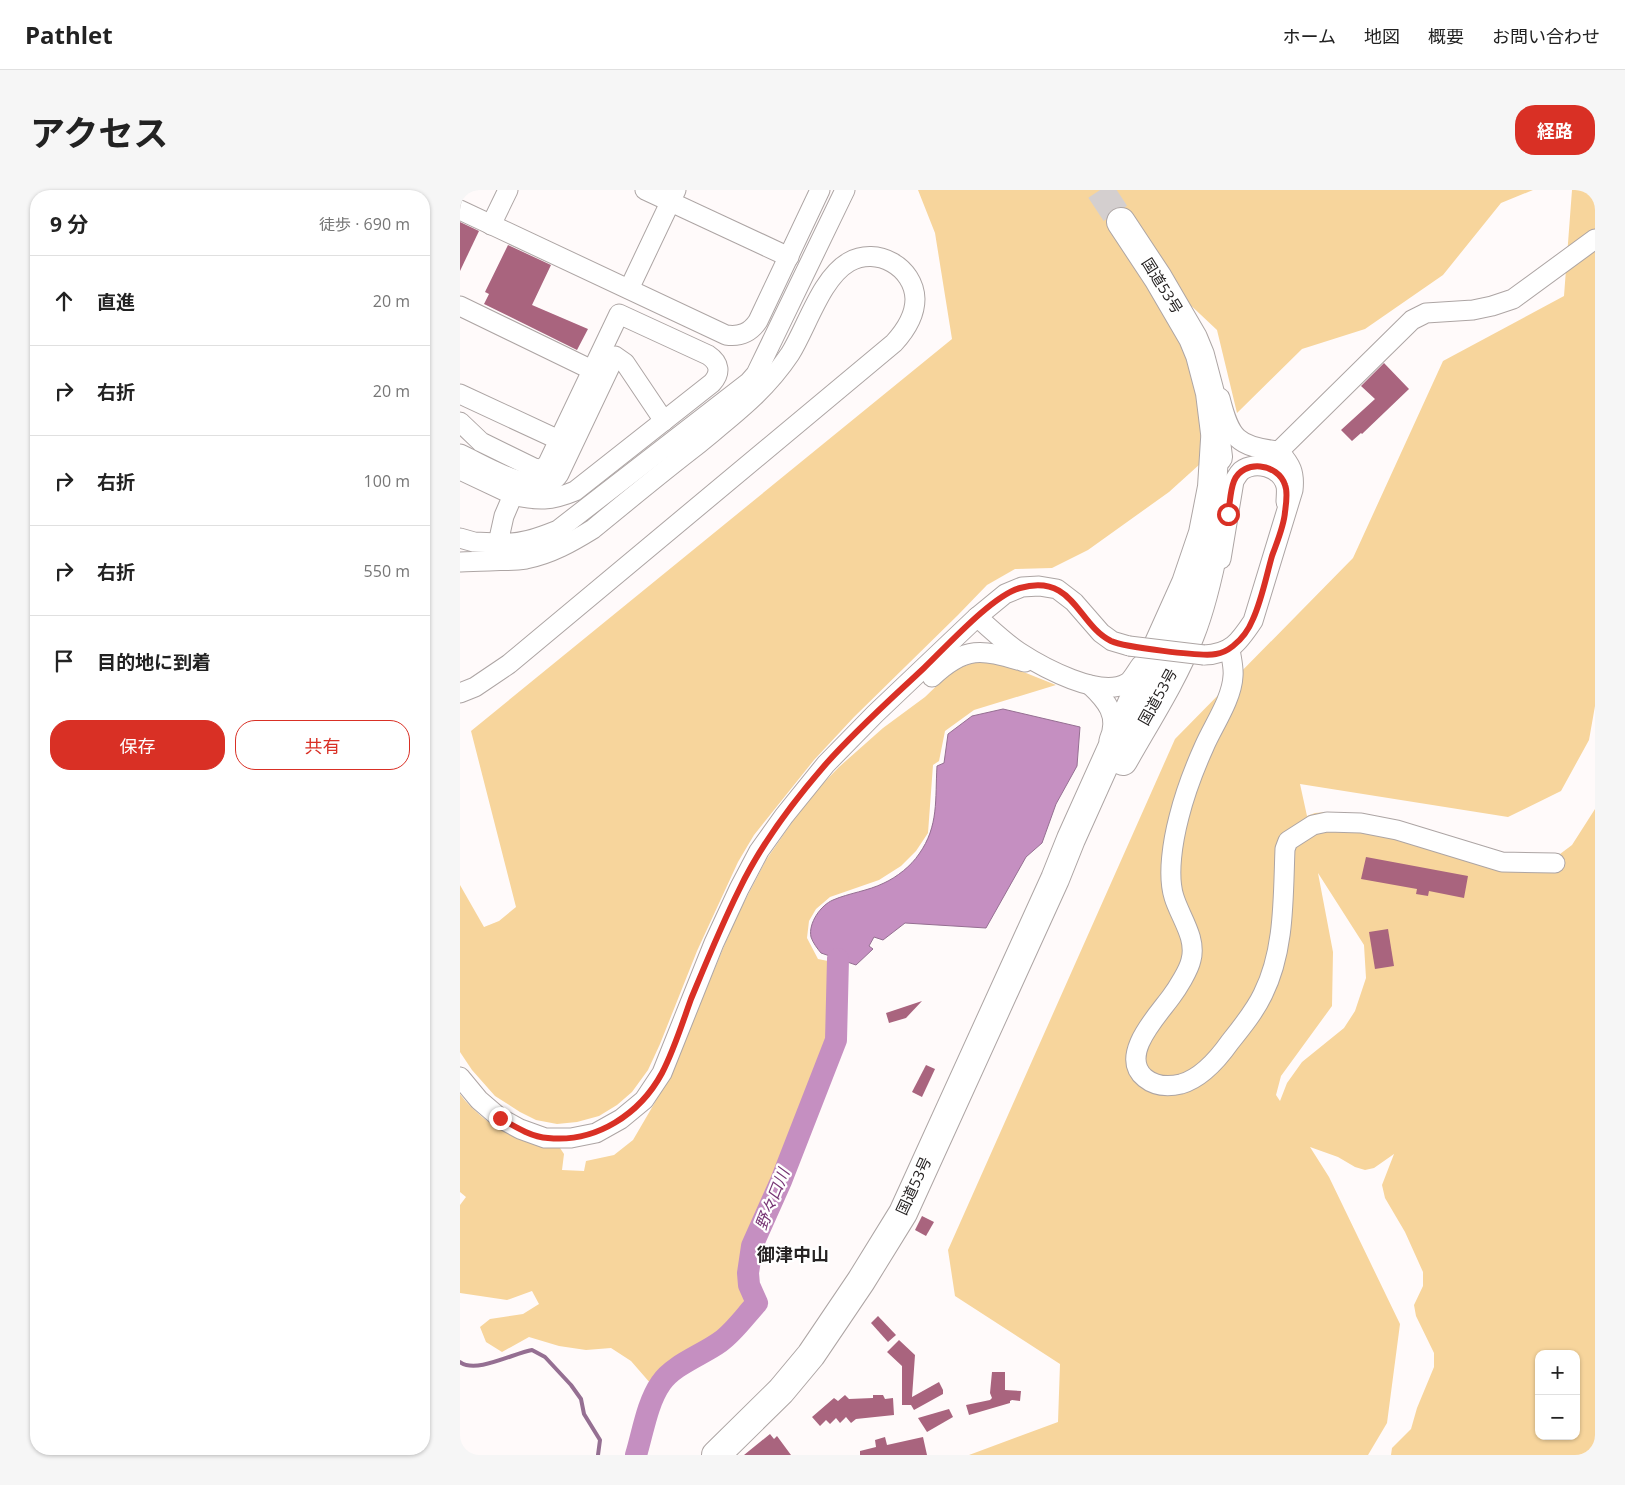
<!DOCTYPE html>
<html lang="ja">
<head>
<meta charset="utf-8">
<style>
	body { margin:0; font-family:"Open Sans","Noto Sans JP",sans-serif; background:#f6f6f6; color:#222 }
	.controls { position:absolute; right:15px; bottom:15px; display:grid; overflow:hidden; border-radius:10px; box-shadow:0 1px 4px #0004 }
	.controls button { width:45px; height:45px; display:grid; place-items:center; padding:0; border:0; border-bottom:1px solid #e0e0e0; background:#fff; color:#222; font:25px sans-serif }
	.stop { position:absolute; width:15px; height:15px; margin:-11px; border:4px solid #d93025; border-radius:50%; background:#fff }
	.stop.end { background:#d93025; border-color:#fff; box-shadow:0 1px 5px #0008 }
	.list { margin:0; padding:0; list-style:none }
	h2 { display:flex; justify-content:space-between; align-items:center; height:65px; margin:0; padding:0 20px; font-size:21px }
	h2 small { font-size:16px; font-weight:400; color:#767676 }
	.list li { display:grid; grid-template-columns:32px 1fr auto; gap:15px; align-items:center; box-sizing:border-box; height:90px; padding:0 20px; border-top:1px solid #e0e0e0 }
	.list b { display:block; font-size:19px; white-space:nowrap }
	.list em { font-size:16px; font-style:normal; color:#767676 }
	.actions { display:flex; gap:10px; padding:15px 20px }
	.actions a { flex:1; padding:11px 0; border:1px solid #d93025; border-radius:20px; text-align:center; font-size:18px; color:#d93025 }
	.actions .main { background:#d93025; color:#fff }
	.icon { flex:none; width:28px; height:28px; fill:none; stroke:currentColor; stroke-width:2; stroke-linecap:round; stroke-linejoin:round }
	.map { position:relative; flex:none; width:1135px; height:1265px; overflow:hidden; border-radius:20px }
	header { display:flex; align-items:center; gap:30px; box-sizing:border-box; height:70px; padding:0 25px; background:#fff; border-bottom:1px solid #e0e0e0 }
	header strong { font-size:24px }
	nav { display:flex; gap:28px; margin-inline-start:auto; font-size:18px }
	.intro { display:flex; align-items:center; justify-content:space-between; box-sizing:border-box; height:120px; padding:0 30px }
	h1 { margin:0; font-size:35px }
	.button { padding:12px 22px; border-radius:20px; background:#d93025; color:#fff; font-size:18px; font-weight:700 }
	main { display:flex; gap:30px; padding:0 30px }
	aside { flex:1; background:#fff; border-radius:20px; box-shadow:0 1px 4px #0004 }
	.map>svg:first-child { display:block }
</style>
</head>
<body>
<header>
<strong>Pathlet</strong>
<nav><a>ホーム</a><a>地図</a><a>概要</a><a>お問い合わせ</a></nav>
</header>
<div class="intro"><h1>アクセス</h1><a class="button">経路</a></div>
<main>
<aside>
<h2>9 分<small>徒歩 · 690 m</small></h2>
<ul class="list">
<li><svg class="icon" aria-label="ahead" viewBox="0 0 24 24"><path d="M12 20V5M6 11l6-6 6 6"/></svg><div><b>直進</b></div><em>20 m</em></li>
<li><svg class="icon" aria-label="right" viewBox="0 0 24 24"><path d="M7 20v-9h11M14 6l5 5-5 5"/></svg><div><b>右折</b></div><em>20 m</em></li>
<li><svg class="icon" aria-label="right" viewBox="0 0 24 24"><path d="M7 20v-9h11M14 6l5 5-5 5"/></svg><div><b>右折</b></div><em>100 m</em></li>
<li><svg class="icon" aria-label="right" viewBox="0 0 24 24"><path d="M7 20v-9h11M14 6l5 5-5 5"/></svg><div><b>右折</b></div><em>550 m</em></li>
<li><svg class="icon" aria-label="arrive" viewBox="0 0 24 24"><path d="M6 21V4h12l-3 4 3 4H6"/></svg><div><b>目的地に到着</b></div></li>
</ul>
<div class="actions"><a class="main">保存</a><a>共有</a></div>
</aside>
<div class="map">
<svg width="1135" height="1265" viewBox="0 0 1135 1265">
	<rect width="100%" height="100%" fill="#fffafa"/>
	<!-- green -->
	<g fill="#f7d59c" fill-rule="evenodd">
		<path d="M458,0H1073L1041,13L983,85L905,139L842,159L777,223L757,140L724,109L740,205L743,240L740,274L709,302L628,360L592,378L555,379L527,395L498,425L394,527L354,570L294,645L278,672L237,761L200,854L188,880L172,902L157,915L139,926L117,932L97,934L76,930L60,922L35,906L12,880L0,862V695L24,737L39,731L56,717L11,541L492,149L475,43Z"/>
		<path d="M1112,0H1135V516L1129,550L1101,601L1048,627L840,594L847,626L855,623L867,622L1072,669L1100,664L1112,655L1135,619V1265H931L932,1258L951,1239L957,1218L974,1177V1163L956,1126L954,1115L963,1096V1082L945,1042L925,1008L922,995L934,964L914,978L905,980L895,977L878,967L850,957L869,987L940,1134L927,1233L908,1265H509L598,1232L600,1174L495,1106L488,1060L715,549L893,368L983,171L1104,106ZM858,683L904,755L906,788L895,821L884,838L842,872L827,893L820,911L816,905L821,886L872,816L873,762ZM1079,1164H1116V1246H1079Z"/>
		<path d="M519,471L551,477L596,495L514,520L485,541L479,571L473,575L468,643L456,661L441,676L419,690L370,707L356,719L349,731L347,748L358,769L373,772L370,851L284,1063L282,1092L290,1114L258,1146L239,1159L208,1175L191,1194L171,1171L151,1158L126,1160L99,1156L69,1147L42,1162L26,1152L20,1137L30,1129L63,1124L79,1114L72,1101L47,1110L0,1103V1015L6,1007L0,1002V904C16,926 43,944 69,952C79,956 90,957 100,958L104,964L102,980L124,981L126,971L154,965L173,950L194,914L225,850L275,730L306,670L348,609L379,577L423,538L465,507L493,480Z"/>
	</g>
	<!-- water -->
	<path fill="#c58fc1" stroke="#956f92" d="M543,519L620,537L617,576L596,614L582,653L566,667L526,738L445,733L423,750L414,747L409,756L413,759L396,775L361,763C357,758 353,753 351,747C348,733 361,715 373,710C389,703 408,701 424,693C437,687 451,676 459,664C479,636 475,609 477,576L484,573L488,544L512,526Z"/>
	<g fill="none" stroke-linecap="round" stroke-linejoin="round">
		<!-- stream -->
		<path stroke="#956f92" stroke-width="4" d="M0,1172C16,1184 54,1163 72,1160L85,1167L111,1195L121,1209L124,1224L140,1250L138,1265"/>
		<!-- river -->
		<path stroke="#c58fc1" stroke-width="22" d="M176,1265C183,1242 187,1213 201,1193C213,1175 242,1165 260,1152C274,1142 285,1126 297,1113L289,1095L288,1083L292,1056L321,991L376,850L378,769"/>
	</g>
	<!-- building -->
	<g fill="#a9647e">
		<path d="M0,32L19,41L0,81Z"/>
		<path d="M48,55L91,75L72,115L128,139L117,160L24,114L29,104L25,102Z"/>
		<path d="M924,173L949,199L902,244L901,243L892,251L881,240L915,209L901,196Z"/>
		<path d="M906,667L1008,686L1004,708L969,701L968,706L956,704L957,699L901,689Z"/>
		<path d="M928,739L934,776L915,779L909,742Z"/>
		<path d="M462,811L446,828L429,833L426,823Z"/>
		<path d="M466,875L475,879L462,907L452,902Z"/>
		<path d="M462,1026L474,1032L466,1046L455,1040Z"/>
		<path d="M418,1126L436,1145L428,1152L411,1133Z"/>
		<path d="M439,1150L455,1165L452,1207L479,1192L483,1200V1204L454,1220L451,1215H442V1176L427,1162Z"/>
		<path d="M532,1182H545V1200L561,1201L560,1211L552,1210L550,1211V1213L509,1225L506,1215L530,1210L532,1208L530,1203Z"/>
		<path d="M385,1205L389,1209L413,1208V1205H423L425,1209L433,1208L434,1225L396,1229L391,1233L386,1227L380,1233L376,1228L370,1234L366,1230L360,1236L352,1227L374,1208L378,1211Z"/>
		<path d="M489,1219L493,1227L467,1242L458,1228Z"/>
		<path d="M310,1244L314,1249L317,1246L331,1265H284Z"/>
		<path d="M425,1247L427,1255L463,1247L467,1265H400V1261L416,1257L415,1250Z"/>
	</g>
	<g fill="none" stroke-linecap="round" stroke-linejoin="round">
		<!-- highway-tunnel -->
		<path stroke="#d4cfcf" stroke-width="28" stroke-dasharray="28 14" stroke-linecap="butt" d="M640,0L661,32"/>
		<defs>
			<g id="minor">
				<path d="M185,0L329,67"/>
				<path d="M0,20L266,145C280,147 290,143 298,131L360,0"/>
				<path d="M31,35L48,0"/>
				<path d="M169,99L216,0"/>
				<path d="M0,116L132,180"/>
				<path d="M0,204L99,250"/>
				<path d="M0,232L21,252L74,278C81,280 84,278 88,273L159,124L248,165C260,173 261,183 252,193L115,301C91,311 78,311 53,305"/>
				<path d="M0,264C23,274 81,312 99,284L155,166L165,173L204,231"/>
				<path d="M808,277L819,261L952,130L966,123L1013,120L1032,116L1053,109L1135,49"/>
				<path d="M0,280L53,305L44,326L38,353C59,355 78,348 98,340L289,192L296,184L385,0"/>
				<path d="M0,348L14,352L38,353"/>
				<path d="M761,369L774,291C776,288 778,284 781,281C796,270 821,277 826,296C827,301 826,307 826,312"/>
				<path d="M0,372C22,370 44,372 66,369C91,364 112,352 133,339C167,311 201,283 236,256C272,226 304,203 330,164C347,137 361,88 389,72C417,56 454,77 455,109C455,126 445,141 434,153L49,474L15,497L0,503"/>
				<path d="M517,427C531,439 544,452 559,462C582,477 640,509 667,493C672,490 677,480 681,475"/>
				<path d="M770,459C771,467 774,478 773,486C772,509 753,536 744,557C735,577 724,607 719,627C713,650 707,685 714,707C720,727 737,748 731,770C729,780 717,799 711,807C698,825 658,866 685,888C696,897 708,897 721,894C742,888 758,869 770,852C782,837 795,821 803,804C825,760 823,707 825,659L828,651L853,635L867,632L901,633L937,640L1042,672L1095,673"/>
				<path d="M744,465C771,464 779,452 793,431L833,300C835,282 831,275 819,261C777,257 770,248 760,208"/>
				<path d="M472,487C507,454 523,460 565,472"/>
				<path d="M630,495C646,510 660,526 649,550"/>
				<path d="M0,887L19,910L40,928L60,939L85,948H111L136,943L161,929L184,910L202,883L254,753L279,699L299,661L324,626L366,574L415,524L517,427L545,404L562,397L579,396L597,399L614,412L641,443L652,451L669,456"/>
			</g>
			<g id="highway">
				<path d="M661,32L698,88L733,148L740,165L750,203L758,267"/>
				<path d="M663,571C686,530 713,489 730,445C742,415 749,383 755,352"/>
				<path d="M256,1265L321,1201L351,1165L401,1091L443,1023L595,689L611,649L726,393L743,343L752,297L755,250"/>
			</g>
		</defs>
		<!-- minor casing -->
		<use href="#minor" stroke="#ada5a4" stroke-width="21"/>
		<!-- highway casing -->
		<use href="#highway" stroke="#ada5a4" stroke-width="30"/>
		<!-- minor -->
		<use href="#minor" stroke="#fff" stroke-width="19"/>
		<!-- highway -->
		<use href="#highway" stroke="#fff" stroke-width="28"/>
		<defs>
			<path id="minor-bridge" d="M669,456L744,465"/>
		</defs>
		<!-- minor-bridge casing -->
		<use href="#minor-bridge" stroke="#ada5a4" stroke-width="21" stroke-linecap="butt"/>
		<!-- minor-bridge -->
		<use href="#minor-bridge" stroke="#fff" stroke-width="19"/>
	</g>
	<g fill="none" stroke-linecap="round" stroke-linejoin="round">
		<!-- route -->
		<path stroke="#d93025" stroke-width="6" d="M40,928C54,936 71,947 88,948C136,953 180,924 202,883C214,860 222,834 231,809C246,773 261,736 279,700C301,654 332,613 365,575C396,540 431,509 464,478C487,456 533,405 560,398C614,383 617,434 651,451C664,457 742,467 756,464C763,463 768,460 773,456C782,449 789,439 793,429C802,409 806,387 812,366C817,352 824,336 825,322C826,315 828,302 825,295C818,273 783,269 774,291C770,301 770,314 768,324"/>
	</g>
	<g text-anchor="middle" stroke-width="4.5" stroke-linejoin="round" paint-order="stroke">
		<!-- street labels -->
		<g font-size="15" fill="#262323" stroke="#fff">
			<text transform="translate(702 96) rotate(58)" y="5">国道53号</text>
			<text transform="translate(698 507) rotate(-61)" y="5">国道53号</text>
			<text transform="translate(454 996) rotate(-65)" y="5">国道53号</text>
		</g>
		<!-- water labels -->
		<g font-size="16" font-style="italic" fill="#773574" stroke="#fff">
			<text transform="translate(312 1009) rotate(-68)" y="6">野々口川</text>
		</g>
		<!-- quarter labels -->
		<g font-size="18" font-weight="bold" fill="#262323" stroke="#fff">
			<text x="333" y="1071">御津中山</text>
		</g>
	</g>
</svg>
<div class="controls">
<button>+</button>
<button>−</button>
</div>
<div class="stop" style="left:768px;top:324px"></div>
<div class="stop end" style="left:40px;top:928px"></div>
</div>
</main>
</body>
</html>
